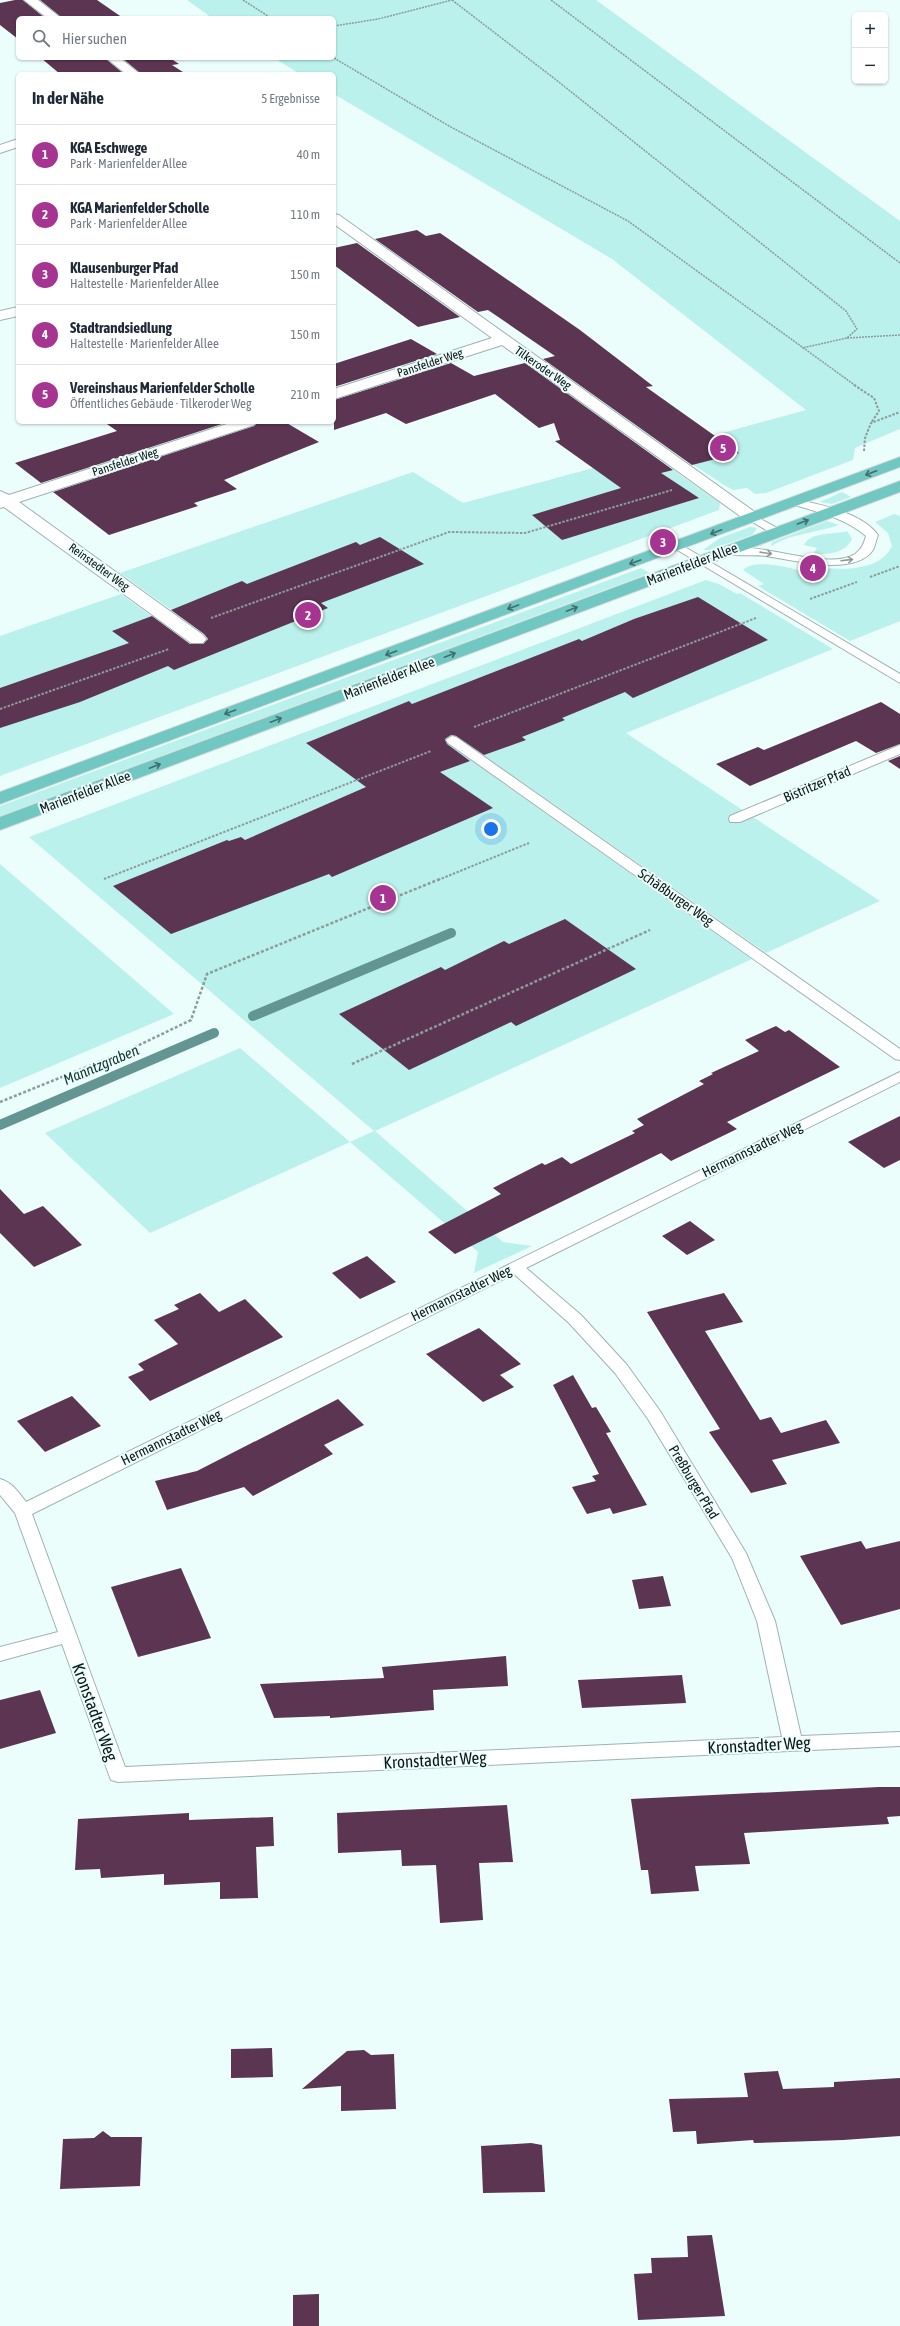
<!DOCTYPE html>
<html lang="de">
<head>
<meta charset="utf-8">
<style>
	body { margin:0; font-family:"Asap Condensed",sans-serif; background:#f2f2f3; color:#1f2937 }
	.controls { position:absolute; right:12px; top:12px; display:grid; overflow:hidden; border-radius:6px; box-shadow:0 1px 3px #0004 }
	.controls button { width:36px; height:36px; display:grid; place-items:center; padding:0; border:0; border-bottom:1px solid #e0e1e3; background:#fff; color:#1f2937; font:20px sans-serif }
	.you { position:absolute; left:491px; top:829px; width:14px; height:14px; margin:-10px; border:3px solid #fff; border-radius:50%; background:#1a73e8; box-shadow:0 0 0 6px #1a73e833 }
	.badge { display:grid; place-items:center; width:26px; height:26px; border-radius:50%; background:#a63591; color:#fff; font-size:13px; font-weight:700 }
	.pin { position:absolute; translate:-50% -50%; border:2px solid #fff; box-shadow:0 1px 4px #0006 }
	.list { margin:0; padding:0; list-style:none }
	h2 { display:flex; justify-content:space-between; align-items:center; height:52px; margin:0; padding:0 16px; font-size:17px }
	h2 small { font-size:13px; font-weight:400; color:#747a83 }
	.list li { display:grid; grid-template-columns:26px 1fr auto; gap:12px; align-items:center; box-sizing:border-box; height:60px; padding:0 16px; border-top:1px solid #e0e1e3 }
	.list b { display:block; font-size:15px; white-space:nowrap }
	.list p { margin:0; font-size:13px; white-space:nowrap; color:#747a83 }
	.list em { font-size:13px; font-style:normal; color:#747a83 }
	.icon { flex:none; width:22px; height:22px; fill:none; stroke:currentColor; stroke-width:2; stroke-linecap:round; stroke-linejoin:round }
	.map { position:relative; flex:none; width:900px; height:2326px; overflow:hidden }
	.search { position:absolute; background:#fff; box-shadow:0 1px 3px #0004; left:16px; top:16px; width:320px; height:44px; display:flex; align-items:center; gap:10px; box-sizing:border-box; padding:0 14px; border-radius:6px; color:#747a83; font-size:15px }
	.panel { position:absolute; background:#fff; box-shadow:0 1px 3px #0004; left:16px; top:72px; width:320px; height:352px; border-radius:6px }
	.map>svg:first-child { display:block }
</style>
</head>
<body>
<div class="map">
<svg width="900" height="2326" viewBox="0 0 900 2326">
	<rect width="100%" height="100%" fill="#ecfefc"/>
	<!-- green -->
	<g fill="#baf1ec">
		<path d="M187,0H596L900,221V429L855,448L853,460L766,493L755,494L747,488L733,490L724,485L668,448L806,410L612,259L334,94V74H300L274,58H334V18H212Z"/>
		<path d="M649,453L720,503L719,510L0,776V636L121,594L192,646L212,639L120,573L413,472L463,503Z"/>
		<path d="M842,492L851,497L832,504L820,502Z"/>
		<path d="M894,514L900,516V621L850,641L758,586L764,584L743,570C756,557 797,570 813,574L817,567C841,570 880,572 892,546L888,533L875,522Z"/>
		<path d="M827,521L839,525C816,533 793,533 771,546L772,542Z"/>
		<path d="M750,527L757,528L752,535L709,550H703L720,538Z"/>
		<path d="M847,531L852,539C846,553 827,555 813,554L817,548L804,545C811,531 834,535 847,531Z"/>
		<path d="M641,568L650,573L0,816V806Z"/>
		<path d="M706,580L719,584L737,594L740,593L833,649L626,733L880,901L766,953L515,777L501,782L752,959L375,1131L503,1242L532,1246L474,1273L478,1252L350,1142L150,1233L45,1133L240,1048L350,1142L374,1131L29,837Z"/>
		<path d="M0,864L174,1014L0,1088Z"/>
	</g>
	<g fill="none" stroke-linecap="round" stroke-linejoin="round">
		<!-- stream -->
		<g stroke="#639692" stroke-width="10">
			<path d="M253,1016L451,933"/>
			<path d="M0,1125L214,1033"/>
		</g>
	</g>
	<!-- building -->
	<g fill="#5b3552">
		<path d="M15,0H23L45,18H18V39L0,25V3Z"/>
		<path d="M40,0H97L123,18H62Z"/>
		<path d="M41,58H105L124,74H60Z"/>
		<path d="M122,58H170L179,64L172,65L186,74H141Z"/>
		<path d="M417,230L426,236L440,233L580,330L653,386L646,387L739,453L692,465L543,359L555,356L488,310L478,312L375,239Z"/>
		<path d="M357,243L460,317L418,327L334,265V248Z"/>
		<path d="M411,339L437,354L334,387V364Z"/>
		<path d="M451,363L474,376L525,363L673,470L661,473L699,498L562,540L532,515L621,488L555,441L560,440L554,423L539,428L495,394L406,424L386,413L334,430V400Z"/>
		<path d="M104,422H228L41,483L15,463L117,431Z"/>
		<path d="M258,422H285L319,442L224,480L237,489L194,503L198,506L109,535L53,492L254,426Z"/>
		<path d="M380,537L424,564L321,603L328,608L174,670L168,666L80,702L0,728V688L129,643L112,631L152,616L190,644H203L208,639L204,634L171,610L242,581L247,584L356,542L360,545Z"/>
		<path d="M698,597L768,640L633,698L625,692L562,718L565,720L522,737L526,740L484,755L456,736L451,735L445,739L447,744L470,761L440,772L493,808L332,877L329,874L171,934L113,886L227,840L229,841L241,837L245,840L366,787L306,743L409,701L412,704L579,639L582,641L634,619Z"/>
		<path d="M881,702L900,714V744L876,753L856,741L750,786L716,764L758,747L764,750Z"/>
		<path d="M900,756V769L888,761Z"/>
		<path d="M565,919L636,969L516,1026L511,1022L409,1070L339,1014L441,967L445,970L504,941L509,944Z"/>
		<path d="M776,1026L785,1032L789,1030L840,1067L727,1122L737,1129L671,1161L661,1153L455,1254L428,1232L501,1194L493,1188L542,1163L545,1165L562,1157L571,1164L635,1133L632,1131L644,1125L637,1119L704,1084L699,1081L713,1074L711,1073L759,1051L745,1040Z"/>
		<path d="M900,1116V1160L884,1168L848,1142Z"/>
		<path d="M0,1189L24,1214L43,1206L82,1245L34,1267L0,1233Z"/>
		<path d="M690,1221L715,1240L687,1255L662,1236Z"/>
		<path d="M367,1256L396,1282L360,1299L332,1273Z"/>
		<path d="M200,1293L219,1312L245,1299L283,1337L150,1401L128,1377L144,1370L138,1364L178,1344L154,1320L179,1309L174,1305Z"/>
		<path d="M724,1293L743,1322L705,1331L760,1420L771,1417L781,1433L826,1420L840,1443L772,1460L787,1484L751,1493L709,1432L720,1429L647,1312Z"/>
		<path d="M479,1328L521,1364L500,1375L514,1387L483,1402L426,1354Z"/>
		<path d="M573,1375L592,1408L596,1407L611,1432L606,1433L647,1505L613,1514L610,1508L587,1514L572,1487L596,1481L592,1476L599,1474L553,1385Z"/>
		<path d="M72,1396L101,1426L45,1452L17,1421Z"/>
		<path d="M338,1399L364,1425L324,1445L333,1454L253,1496L244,1487L167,1510L155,1481L197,1471Z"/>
		<path d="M861,1541L866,1549L900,1541V1609L841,1625L800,1556Z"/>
		<path d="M181,1568L211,1638L138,1657L111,1587Z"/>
		<path d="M663,1576L671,1606L639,1609L632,1580Z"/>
		<path d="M506,1656L508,1686L433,1690L434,1710L330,1718V1716L274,1718L260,1684L384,1678L382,1667Z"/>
		<path d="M682,1675L686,1703L582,1708L578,1680Z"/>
		<path d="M40,1690L56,1733L0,1749V1700Z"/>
		<path d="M879,1787H900V1816L887,1817L889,1824L744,1833L750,1864L695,1866L699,1891L651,1894L648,1870H641L631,1799Z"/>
		<path d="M507,1805L513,1862L479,1863L483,1920L440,1923L436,1865L402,1866L401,1850L338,1853L337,1813Z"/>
		<path d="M189,1813V1820L273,1817L274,1846L256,1847L258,1898L220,1899V1882L164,1885V1874L101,1878L100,1869L75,1870L78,1819Z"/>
		<path d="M272,2048L273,2077L231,2078V2049Z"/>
		<path d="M364,2050L371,2055L394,2054L396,2109L341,2111V2086L302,2089L347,2051Z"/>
		<path d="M778,2071L783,2089L834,2087V2082L900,2078V2136L843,2140L754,2143L753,2140L697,2144L696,2131L673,2132L669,2099L748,2097L744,2073Z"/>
		<path d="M103,2131L111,2137H142L140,2186L60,2189L63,2139L94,2138Z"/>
		<path d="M531,2143L542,2145L545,2192L483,2193L481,2146Z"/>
		<path d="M712,2235L725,2316L638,2320L634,2274L652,2273L651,2258L688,2257L687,2236Z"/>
		<path d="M319,2294V2326H293V2295Z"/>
	</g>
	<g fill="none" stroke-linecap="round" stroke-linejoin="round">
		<defs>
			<g id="service">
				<path d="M795,499C821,505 861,512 878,535C876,540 875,546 873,550C854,577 793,560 766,556C752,554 737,557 723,553L721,551L723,549C759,540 826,572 855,554C862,549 864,543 866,536C845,518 818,512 791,504L789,502Z"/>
				<path d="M753,515L781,530L783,532L781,534H773L749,520L747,518L749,516Z"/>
				<path d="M678,543L900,674V683L674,548L672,546L674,544Z"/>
				<path d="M452,736L456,737L900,1049V1060L895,1059L448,743L446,740Z"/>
				<path d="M900,745V754L740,822H730L729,819L730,816Z"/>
				<path d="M900,1072V1082L526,1268L581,1315L627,1365L660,1411L746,1553L775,1621L801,1736L900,1732V1746L118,1782L111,1780L109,1775L62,1644L0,1661V1647L58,1632L15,1513L0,1495V1479C12,1482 19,1493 26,1502ZM514,1274L569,1323L615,1373L648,1419L732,1558L757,1621L782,1737L125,1767L32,1514Z"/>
			</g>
			<g id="minor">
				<path d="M24,0H38L61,18H47Z"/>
				<path d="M106,58H120L140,74H126Z"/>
				<path d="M18,139V147L0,153V145Z"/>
				<path d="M334,214L339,215L759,515L761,518L759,521H747L502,345L334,399V389L492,338L334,224Z"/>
				<path d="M18,307V316L0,320V311Z"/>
				<path d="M233,422H257L254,425L19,502L203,635L206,639L203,643H191L4,507L0,508V491L9,495Z"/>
			</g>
			<g id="primary">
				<path d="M900,457V467L0,804V792Z"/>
				<path d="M900,481V492L0,830V817Z"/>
			</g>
		</defs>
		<!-- service casing -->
		<use href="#service" stroke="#9eb3b1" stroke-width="2"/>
		<!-- minor casing -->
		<use href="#minor" stroke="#9eb3b1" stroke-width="2"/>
		<!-- primary casing -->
		<use href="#primary" stroke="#d8dada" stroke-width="2"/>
		<!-- path-far2 -->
		<g stroke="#8d9b99" stroke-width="1.5" stroke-dasharray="2 1" stroke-linecap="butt">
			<path d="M243,0L271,18"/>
			<path d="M452,0L555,79L846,311L857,329L847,338L802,348"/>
			<path d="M551,0L900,263"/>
			<path d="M334,26L378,19L452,0"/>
			<path d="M334,58L449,126L628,221L856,386"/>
			<path d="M847,338L900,335"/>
		</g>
		<!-- path-far1 -->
		<g stroke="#8d9b99" stroke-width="2" stroke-dasharray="2.5 1.5" stroke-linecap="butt">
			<path d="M854,385L874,398L879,411L871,423"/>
			<path d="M864,451L865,438L871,423L900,412"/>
			<path d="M870,577L900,566"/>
			<path d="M810,599L857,582"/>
			<path d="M211,618L449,532L525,533L672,490"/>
			<path d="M0,709L169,649"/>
			<path d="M474,727L756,618"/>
			<path d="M104,879L431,751"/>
			<path d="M438,880L529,843"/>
		</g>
		<!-- path -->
		<g stroke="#8d9b99" stroke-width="2.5" stroke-dasharray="3 2" stroke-linecap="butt">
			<path d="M352,1064L650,930"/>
			<path d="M0,1102L131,1049L191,1020L207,974L440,879"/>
		</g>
		<!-- service -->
		<use href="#service" fill="#fff" fill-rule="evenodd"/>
		<!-- minor -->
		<use href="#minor" fill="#fff" fill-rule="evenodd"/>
		<!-- primary -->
		<use href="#primary" fill="#71c7c2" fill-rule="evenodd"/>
	</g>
	<!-- one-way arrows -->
	<defs><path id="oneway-shaft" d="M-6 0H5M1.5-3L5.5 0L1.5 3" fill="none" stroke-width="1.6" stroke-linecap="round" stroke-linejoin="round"/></defs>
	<g stroke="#406e6c">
		<use href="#oneway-shaft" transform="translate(871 473) rotate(159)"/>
		<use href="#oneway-shaft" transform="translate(803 522) rotate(-20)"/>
		<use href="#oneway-shaft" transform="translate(716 532) rotate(159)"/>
		<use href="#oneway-shaft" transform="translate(635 562) rotate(160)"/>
		<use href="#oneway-shaft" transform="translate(513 607) rotate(160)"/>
		<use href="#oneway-shaft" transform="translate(572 609) rotate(-21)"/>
		<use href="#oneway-shaft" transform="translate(391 653) rotate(160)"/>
		<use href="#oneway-shaft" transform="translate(450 655) rotate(-21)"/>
		<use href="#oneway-shaft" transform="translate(230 712) rotate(160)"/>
		<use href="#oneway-shaft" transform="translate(276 720) rotate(-21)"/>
		<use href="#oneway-shaft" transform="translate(155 766) rotate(-21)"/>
	</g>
	<g stroke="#939696">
		<use href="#oneway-shaft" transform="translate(766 553) rotate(8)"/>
		<use href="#oneway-shaft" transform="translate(847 560) rotate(-7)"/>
	</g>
	<g text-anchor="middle" stroke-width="4" stroke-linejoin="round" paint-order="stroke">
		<!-- far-street labels -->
		<g font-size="12" fill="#0e1615" stroke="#ecfefc">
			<text transform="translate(430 363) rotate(-18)" y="4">Pansfelder Weg</text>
			<text transform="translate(543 368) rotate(35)" y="4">Tilkeroder Weg</text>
			<text transform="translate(125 462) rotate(-18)" y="4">Pansfelder Weg</text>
			<text transform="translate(99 567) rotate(36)" y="4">Reinstedter Weg</text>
		</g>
		<!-- street labels -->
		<g font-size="14" fill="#0e1615" stroke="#ecfefc">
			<text transform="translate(692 564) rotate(-21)" y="5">Marienfelder Allee</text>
			<text transform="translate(389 678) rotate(-21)" y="5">Marienfelder Allee</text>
			<text transform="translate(817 784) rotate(-23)" y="5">Bistritzer Pfad</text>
			<text transform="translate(85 792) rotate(-21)" y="5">Marienfelder Allee</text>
			<text transform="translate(676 897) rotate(35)" y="5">Schäßburger Weg</text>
			<text transform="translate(752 1149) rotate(-26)" y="5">Hermannstadter Weg</text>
			<text transform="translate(461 1293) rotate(-26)" y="5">Hermannstadter Weg</text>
			<text transform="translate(171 1437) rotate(-26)" y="5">Hermannstadter Weg</text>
			<text transform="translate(694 1482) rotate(59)" y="5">Preßburger Pfad</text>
		</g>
		<!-- water labels -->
		<g font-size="15" font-style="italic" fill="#123532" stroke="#ecfefc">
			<text transform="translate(101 1065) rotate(-23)" y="5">Manntzgraben</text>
		</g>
		<!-- near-street labels -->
		<g font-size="17" fill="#0e1615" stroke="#ecfefc">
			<text transform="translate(95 1712) rotate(70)" y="6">Kronstadter Weg</text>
			<text transform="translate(759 1745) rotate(-3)" y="6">Kronstadter Weg</text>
			<text transform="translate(435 1760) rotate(-3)" y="6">Kronstadter Weg</text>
		</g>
	</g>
</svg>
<div class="controls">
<button>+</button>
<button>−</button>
</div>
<div class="you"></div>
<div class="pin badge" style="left:383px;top:898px">1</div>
<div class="pin badge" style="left:308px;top:615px">2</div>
<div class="pin badge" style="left:663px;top:542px">3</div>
<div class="pin badge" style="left:813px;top:568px">4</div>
<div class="pin badge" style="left:723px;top:448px">5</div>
<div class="search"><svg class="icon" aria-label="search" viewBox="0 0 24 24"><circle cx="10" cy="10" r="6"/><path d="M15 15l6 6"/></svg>Hier suchen</div>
<section class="panel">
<h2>In der Nähe<small>5 Ergebnisse</small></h2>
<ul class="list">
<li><span class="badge">1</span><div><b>KGA Eschwege</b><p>Park · Marienfelder Allee</p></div><em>40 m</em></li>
<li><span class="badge">2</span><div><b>KGA Marienfelder Scholle</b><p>Park · Marienfelder Allee</p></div><em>110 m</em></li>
<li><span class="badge">3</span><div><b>Klausenburger Pfad</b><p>Haltestelle · Marienfelder Allee</p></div><em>150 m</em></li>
<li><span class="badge">4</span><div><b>Stadtrandsiedlung</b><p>Haltestelle · Marienfelder Allee</p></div><em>150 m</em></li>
<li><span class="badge">5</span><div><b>Vereinshaus Marienfelder Scholle</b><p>Öffentliches Gebäude · Tilkeroder Weg</p></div><em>210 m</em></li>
</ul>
</section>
</div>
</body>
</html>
